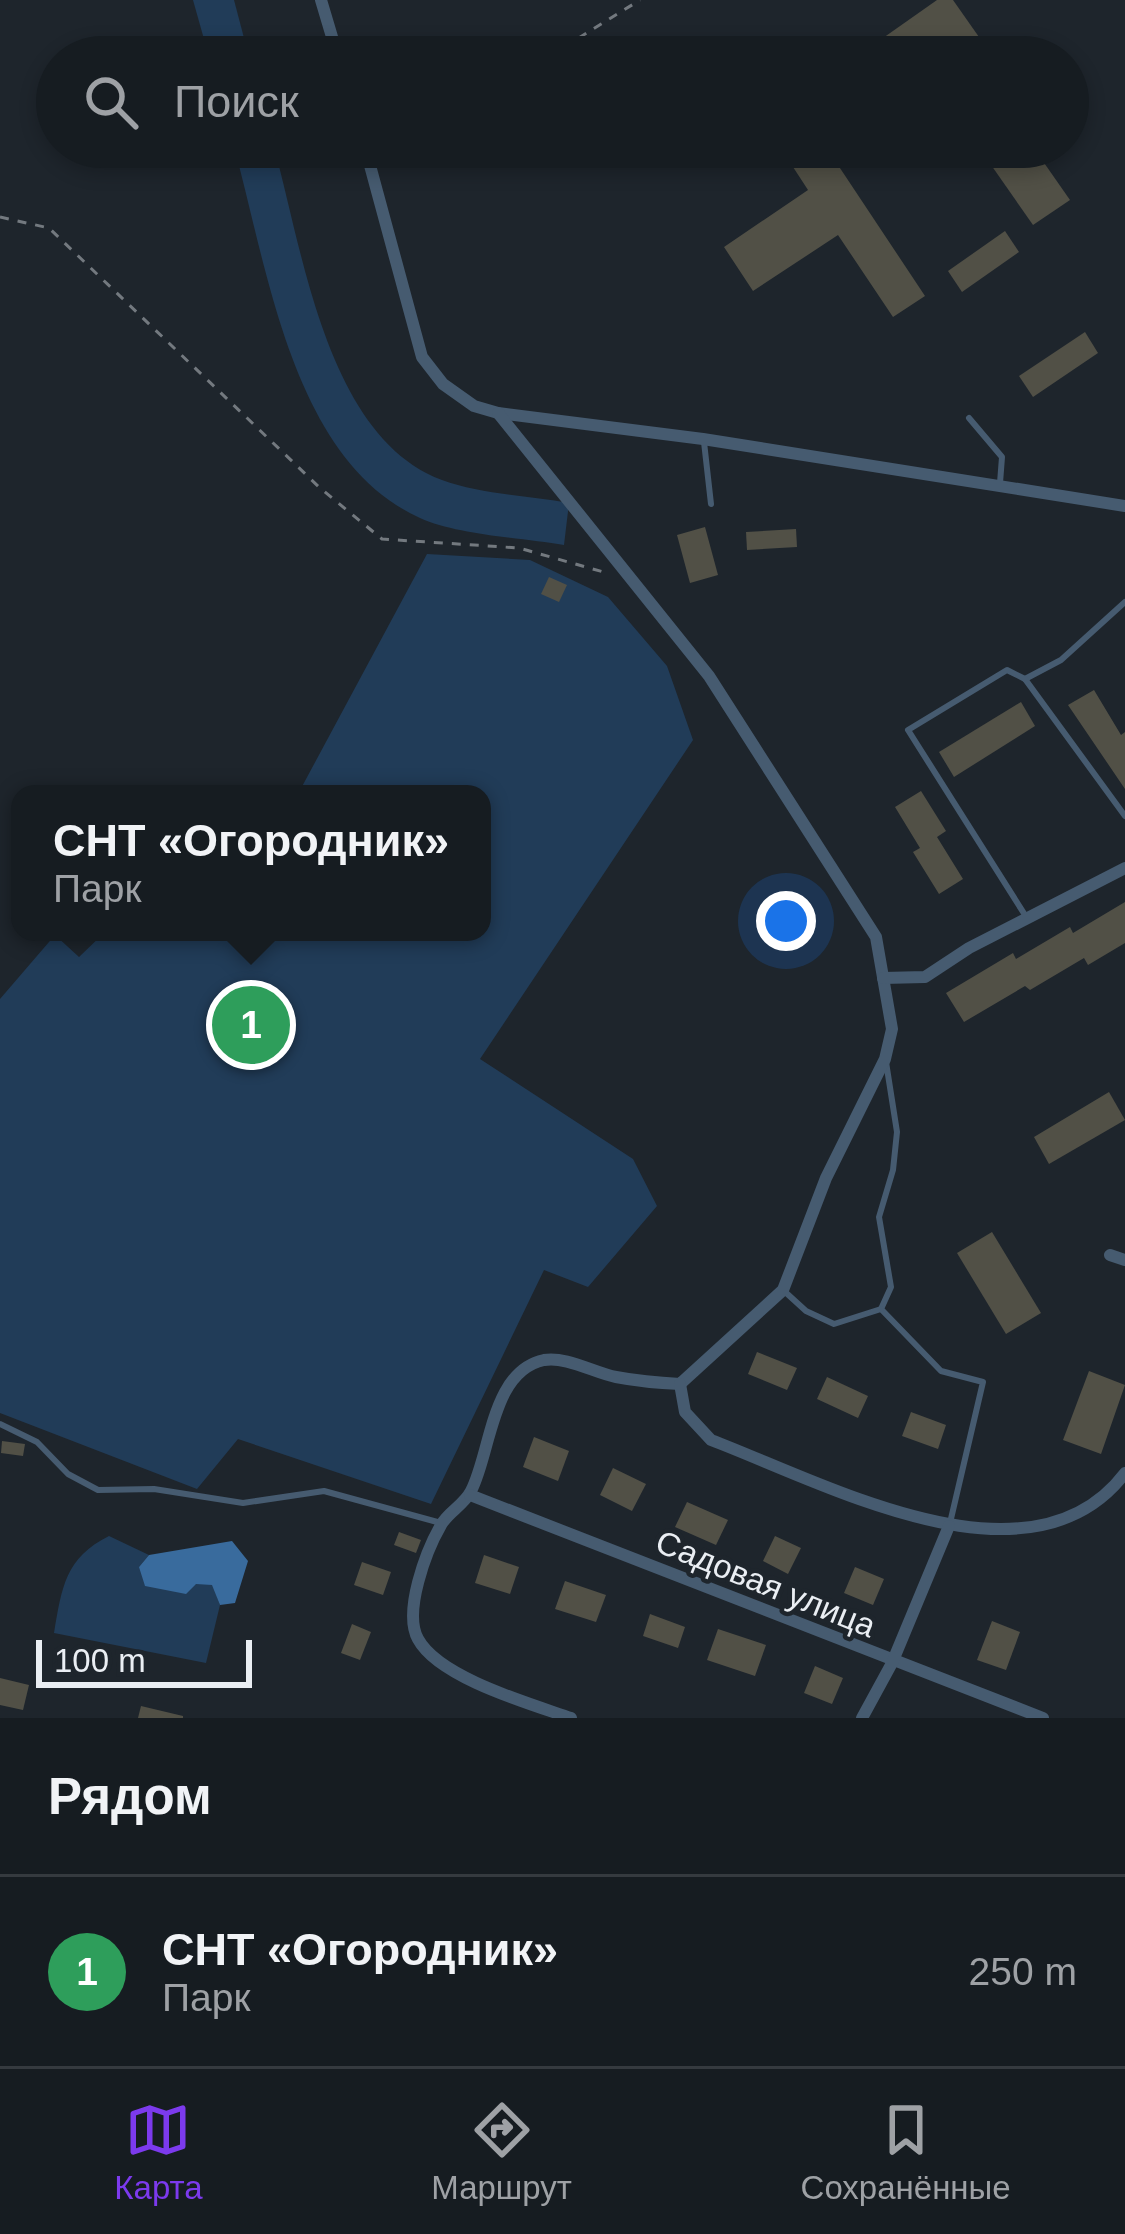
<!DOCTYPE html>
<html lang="ru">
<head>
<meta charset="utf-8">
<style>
	body { margin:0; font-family:Arial,sans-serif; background:#1f252a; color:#f1f3f6 }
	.scale { position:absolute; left:36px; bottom:30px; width:216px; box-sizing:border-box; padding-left:12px; border:6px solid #eaeef3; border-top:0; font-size:33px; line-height:42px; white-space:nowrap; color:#eaeef3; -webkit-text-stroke:9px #1e252c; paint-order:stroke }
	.you { position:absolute; left:786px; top:921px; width:42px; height:42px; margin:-30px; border:9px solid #fff; border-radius:50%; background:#1a73e8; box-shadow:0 0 0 18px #1a73e833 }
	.badge { display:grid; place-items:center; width:78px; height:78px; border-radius:50%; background:#7c3aed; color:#fff; font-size:39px; font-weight:700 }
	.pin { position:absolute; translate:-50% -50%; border:6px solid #fff; box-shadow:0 3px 12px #0006 }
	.popup { position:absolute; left:11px; top:785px; width:480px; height:156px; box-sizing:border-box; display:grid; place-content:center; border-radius:24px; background:#161c21; filter:drop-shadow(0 3px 9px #0005); font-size:39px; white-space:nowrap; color:#9ea1a5 }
	.popup b { font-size:45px; color:#f1f3f6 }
	.popup::after { content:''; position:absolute; left:50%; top:100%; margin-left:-24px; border:24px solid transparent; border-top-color:#161c21 }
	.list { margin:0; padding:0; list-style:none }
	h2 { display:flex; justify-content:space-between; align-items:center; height:156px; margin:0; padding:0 48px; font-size:51px }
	h2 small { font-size:39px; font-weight:400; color:#9ea1a5 }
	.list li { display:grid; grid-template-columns:78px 1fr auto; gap:36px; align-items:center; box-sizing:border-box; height:192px; padding:0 48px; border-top:3px solid #353a3f }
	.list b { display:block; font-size:45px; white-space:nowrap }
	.list p { margin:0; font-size:39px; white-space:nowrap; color:#9ea1a5 }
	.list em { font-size:39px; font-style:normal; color:#9ea1a5 }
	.icon { flex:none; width:66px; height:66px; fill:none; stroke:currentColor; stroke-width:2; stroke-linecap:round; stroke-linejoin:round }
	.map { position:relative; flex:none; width:1125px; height:1718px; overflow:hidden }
	.search { position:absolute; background:#161c21; box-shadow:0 6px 18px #0003; left:36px; right:36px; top:36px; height:132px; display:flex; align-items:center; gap:30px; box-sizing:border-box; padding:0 42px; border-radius:66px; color:#9ea1a5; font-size:45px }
	.sheet { height:348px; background:#161c21 }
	nav { display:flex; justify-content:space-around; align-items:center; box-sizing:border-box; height:168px; border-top:3px solid #353a3f; background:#161c21; font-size:33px; color:#9ea1a5 }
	nav a { display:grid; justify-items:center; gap:6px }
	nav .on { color:#7c3aed }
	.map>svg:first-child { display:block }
</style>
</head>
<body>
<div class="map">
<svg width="1125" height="1718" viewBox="0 0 1125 1718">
	<rect width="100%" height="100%" fill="#1e252c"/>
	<!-- green -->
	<g fill="#213c58">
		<path d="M193,0H234L249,57H209Z"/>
		<path d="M234,147H274C303,252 327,437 442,480C480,494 529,496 569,503L564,545C523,538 457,535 420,518C292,460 268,269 234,147Z"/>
		<path d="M427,554L530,560L608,597L667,666L693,740L480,1059L633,1159L657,1206L588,1287L544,1270L431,1504L238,1439L197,1489L0,1413V999L55,935L79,957L105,932H482V794H298Z"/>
		<path d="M109,1536L149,1555L139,1567L213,1585L220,1605L206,1663L54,1633C62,1587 65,1558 109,1536Z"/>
	</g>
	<!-- water -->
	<path fill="#396b9d" d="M232,1541L248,1561L235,1603L220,1605L212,1585L196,1584L186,1594L145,1586L139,1567L149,1555Z"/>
	<!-- building -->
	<g fill="#515046">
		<path d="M937,0H953L993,57H856Z"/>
		<path d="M780,147H826L925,296L893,317L838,235L753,291L724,247L808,190Z"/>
		<path d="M1010,147H1033L1070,200L1033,225L989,162Z"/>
		<path d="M1005,231L1019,252L962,292L948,271Z"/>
		<path d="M1085,332L1098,353L1033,397L1019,376Z"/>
		<path d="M705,527L718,575L690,583L677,535Z"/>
		<path d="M796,529L797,547L747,550L746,532Z"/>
		<path d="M549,577L567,585L559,602L541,594Z"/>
		<path d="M1094,690L1121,735L1125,732V789L1068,705Z"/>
		<path d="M1021,702L1035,726L954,777L939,752Z"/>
		<path d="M921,791L946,831L937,837L963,879L939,894L913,852L920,848L895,807Z"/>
		<path d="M1125,902V943L1088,965L1084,958L1030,990L1025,986L964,1022L946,993L1013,953L1016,959L1070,927L1073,933Z"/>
		<path d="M1109,1092L1125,1120L1049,1164L1034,1137Z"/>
		<path d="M992,1232L1041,1313L1006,1334L957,1253Z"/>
		<path d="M757,1352L797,1368L787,1390L748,1374Z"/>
		<path d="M1089,1371L1125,1385L1101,1454L1063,1440Z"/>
		<path d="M827,1377L868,1396L858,1418L817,1399Z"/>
		<path d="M911,1412L946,1425L938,1449L902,1436Z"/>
		<path d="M534,1437L569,1451L558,1481L523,1467Z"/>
		<path d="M2,1441L25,1444L23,1456L1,1453Z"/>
		<path d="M613,1468L646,1484L632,1511L600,1495Z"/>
		<path d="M687,1502L728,1520L716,1545L675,1527Z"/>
		<path d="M399,1532L421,1540L416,1553L394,1545Z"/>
		<path d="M775,1536L801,1548L788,1574L763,1561Z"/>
		<path d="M484,1555L519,1567L510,1594L475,1583Z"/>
		<path d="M362,1562L391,1572L383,1595L354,1585Z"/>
		<path d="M855,1567L884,1579L873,1605L844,1593Z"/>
		<path d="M565,1581L606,1595L596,1622L555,1609Z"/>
		<path d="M650,1614L685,1627L678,1648L643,1636Z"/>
		<path d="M992,1621L1020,1632L1006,1670L977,1660Z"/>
		<path d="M352,1624L371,1632L360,1660L341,1653Z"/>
		<path d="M718,1629L766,1645L755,1676L707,1660Z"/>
		<path d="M815,1666L843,1678L832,1704L804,1693Z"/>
		<path d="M0,1678L29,1685L23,1710L0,1705Z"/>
		<path d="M141,1706L183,1716V1718H138Z"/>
	</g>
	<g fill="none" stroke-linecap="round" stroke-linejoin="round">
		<!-- path -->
		<g stroke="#73797f" stroke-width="3" stroke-dasharray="9 9" stroke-linecap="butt">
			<path d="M548,57L640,0"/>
			<path d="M0,217L49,228L320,488L382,539L519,548L607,573"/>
		</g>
		<!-- service -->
		<g stroke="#465b70" stroke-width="6">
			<path d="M969,418L1002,457L1000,483"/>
			<path d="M704,442L711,504"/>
			<path d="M1025,679L1061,660L1125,602"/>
			<path d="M1025,915L908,730L1007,670L1025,679L1125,816"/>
			<path d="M886,1062L897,1132L893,1170L879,1217L891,1287L881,1309L941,1371L983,1382L950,1523"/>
			<path d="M783,1290L806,1311L834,1324L881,1309"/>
			<path d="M0,1424L37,1442L68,1474L98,1490L154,1489L243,1503L324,1491L441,1523"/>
		</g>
		<!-- minor -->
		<g stroke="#465b70" stroke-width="12">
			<path d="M321,0L338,57"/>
			<path d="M365,147L422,357L443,384L474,406L498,413L703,439L1125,506"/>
			<path d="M498,413L709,676L876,937L892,1029L885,1059L826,1178L783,1290L680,1384C658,1383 637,1381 616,1377C595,1373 566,1356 544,1360C491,1371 491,1453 471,1491C464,1505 448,1512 441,1525C426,1551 403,1612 418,1639C439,1678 531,1704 571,1718"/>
			<path d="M883,978L925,977L969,948L1125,868"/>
			<path d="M1110,1255L1125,1260"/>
			<path d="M680,1384L685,1412L711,1440C825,1483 1031,1597 1125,1473"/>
			<path d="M470,1495L1043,1718"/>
			<path d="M862,1718L892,1663L949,1526"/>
		</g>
	</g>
	<g text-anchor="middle" stroke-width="9" stroke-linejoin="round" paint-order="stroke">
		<!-- street labels -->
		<g font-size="33" fill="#eaeef3" stroke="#1e252c">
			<text transform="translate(766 1583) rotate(22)" y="12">Садовая улица</text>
		</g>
	</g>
</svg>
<div class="scale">100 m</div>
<div class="you"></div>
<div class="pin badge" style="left:251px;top:1025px;background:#2e9e5b">1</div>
<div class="popup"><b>СНТ «Огородник»</b>Парк</div>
<div class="search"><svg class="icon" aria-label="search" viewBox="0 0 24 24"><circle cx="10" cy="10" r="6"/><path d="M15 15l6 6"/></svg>Поиск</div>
</div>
<section class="sheet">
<h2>Рядом<small></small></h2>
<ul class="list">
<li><span class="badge" style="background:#2e9e5b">1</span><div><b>СНТ «Огородник»</b><p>Парк</p></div><em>250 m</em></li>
</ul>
</section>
<nav>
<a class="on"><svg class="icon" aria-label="map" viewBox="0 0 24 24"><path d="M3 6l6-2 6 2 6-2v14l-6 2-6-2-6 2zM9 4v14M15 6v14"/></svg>Карта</a>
<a><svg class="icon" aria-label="directions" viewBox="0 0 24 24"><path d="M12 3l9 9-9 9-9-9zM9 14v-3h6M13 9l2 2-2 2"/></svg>Маршрут</a>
<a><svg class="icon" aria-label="saved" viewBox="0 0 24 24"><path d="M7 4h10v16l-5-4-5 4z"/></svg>Сохранённые</a>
</nav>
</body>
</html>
